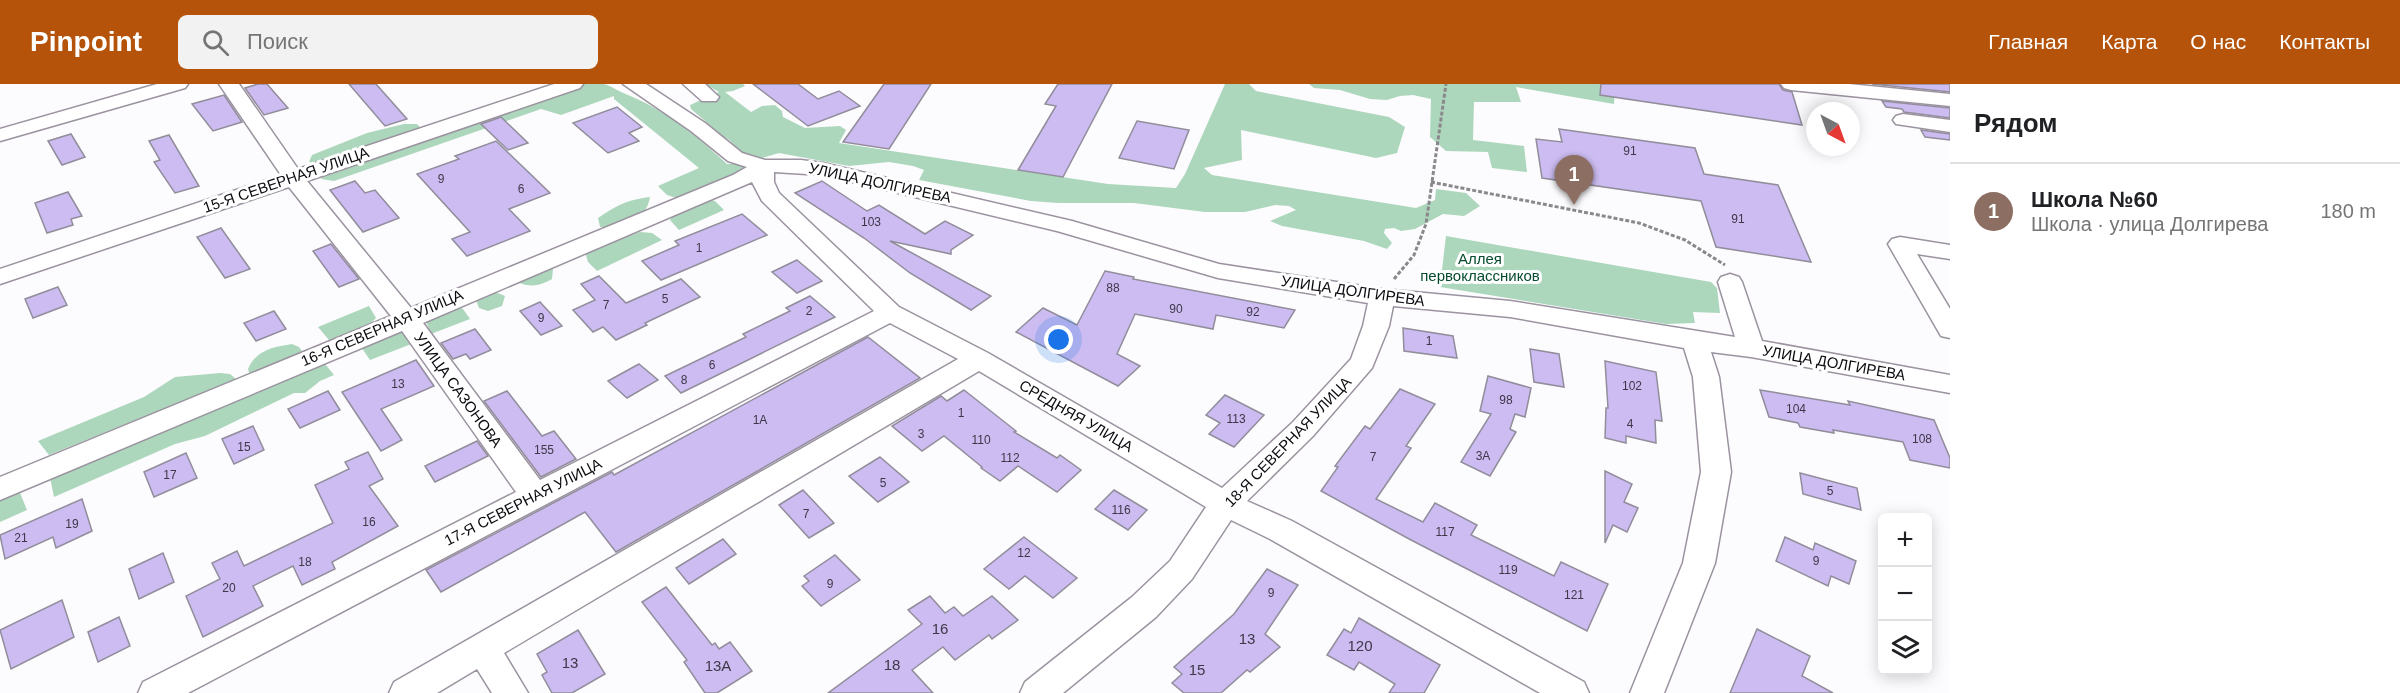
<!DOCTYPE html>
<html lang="ru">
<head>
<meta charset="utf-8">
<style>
	body { margin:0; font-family:Arial,sans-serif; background:#f2f2f2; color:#202124 }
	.controls { position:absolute; right:18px; bottom:18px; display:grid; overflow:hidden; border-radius:9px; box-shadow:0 3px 15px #0003 }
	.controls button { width:54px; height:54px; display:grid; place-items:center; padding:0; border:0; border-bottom:2px solid #e0e0e0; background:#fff; color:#202124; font:30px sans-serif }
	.compass { position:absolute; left:1806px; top:18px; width:54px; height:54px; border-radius:50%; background:#fff; box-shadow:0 3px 15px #0003; rotate:139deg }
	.you { position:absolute; left:1059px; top:256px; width:21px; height:21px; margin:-15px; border:4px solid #fff; border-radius:50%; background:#1a73e8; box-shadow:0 0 0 9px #1a73e833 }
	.badge { display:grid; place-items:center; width:39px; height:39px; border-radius:50%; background:#b45309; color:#fff; font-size:20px; font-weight:700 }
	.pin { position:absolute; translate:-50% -50px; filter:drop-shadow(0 2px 3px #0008) }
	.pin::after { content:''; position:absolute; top:32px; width:21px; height:18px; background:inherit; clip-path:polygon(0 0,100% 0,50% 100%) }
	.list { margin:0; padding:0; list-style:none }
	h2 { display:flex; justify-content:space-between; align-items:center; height:78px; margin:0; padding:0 24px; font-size:26px }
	h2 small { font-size:20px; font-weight:400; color:#757577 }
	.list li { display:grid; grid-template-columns:39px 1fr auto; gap:18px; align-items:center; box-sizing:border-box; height:96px; padding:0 24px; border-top:2px solid #e0e0e0 }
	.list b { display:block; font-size:22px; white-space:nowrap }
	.list p { margin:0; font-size:20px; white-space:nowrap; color:#757577 }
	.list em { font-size:20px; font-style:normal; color:#757577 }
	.icon { flex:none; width:33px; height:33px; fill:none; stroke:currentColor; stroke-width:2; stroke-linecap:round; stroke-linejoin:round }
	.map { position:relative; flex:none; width:1950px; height:609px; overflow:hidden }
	header { display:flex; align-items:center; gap:36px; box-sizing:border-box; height:84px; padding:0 30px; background:#b45309; color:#fff }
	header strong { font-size:28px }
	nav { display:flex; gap:33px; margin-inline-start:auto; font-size:21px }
	.search { width:420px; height:54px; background:#f2f2f2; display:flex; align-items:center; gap:15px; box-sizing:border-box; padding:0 21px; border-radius:9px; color:#757577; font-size:22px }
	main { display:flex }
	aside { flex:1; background:#fff }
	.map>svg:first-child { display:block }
</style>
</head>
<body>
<header>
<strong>Pinpoint</strong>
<div class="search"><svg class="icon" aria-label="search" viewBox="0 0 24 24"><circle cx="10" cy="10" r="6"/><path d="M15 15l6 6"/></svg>Поиск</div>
<nav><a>Главная</a><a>Карта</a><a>О нас</a><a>Контакты</a></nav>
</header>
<main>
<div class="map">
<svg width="1950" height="609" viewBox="0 0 1950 609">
	<rect width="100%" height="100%" fill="#fcfbfd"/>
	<!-- green -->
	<g fill="#add7bc">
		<path d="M576,0C584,0 595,0 604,0C609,1 615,5 621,8C666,26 692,48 727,80L745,79L747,88L682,116L667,111L658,102L699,84L614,15V12L561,31L541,25L334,97L321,95L326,88Z"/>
		<path d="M705,0H743L745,2L733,7L725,8L751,28L762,22L775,21L782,27L783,33L805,44L840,42L846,46L839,59L1108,100L1176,104L1185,90L1225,0H1249L1256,7L1389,33L1405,43L1397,69L1376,74L1241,46L1242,76L1204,84L1212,91L1416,124L1435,116L1436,105L1466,109L1480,122L1464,132L1443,130L1415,145L1401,147L1394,144L1385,145L1384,149L1392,159L1387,165L1364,157L1282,142L1270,137L1296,126L1289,122L1275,121L1245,128H1205L1134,119H1058L1031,117L919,96L924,86L913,82L889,78L849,82L779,69L759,75L744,70L728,55L716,50L711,42L691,25L690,21L719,8Z"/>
		<path d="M1309,0H1615L1614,20L1516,3L1521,18H1474L1473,56L1524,62L1527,88L1492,84L1488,68L1446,67L1430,53L1431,15L1413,11L1400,12L1387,16L1370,15L1340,6L1314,4Z"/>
		<path d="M404,40H417L420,43L412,49L319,80L309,78L312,71L367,49Z"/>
		<path d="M650,113C646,138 622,143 600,143L598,134C617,121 627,116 650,113Z"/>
		<path d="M706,115L715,117L724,126L679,146L670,136L675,129Z"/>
		<path d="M640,148L652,149L662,156L597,187L588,178L585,168Z"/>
		<path d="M1446,152L1711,198L1717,204L1720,229L1693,228L1695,239L1666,240L1440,203Z"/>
		<path d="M543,185H553L552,195C540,202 531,204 517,198Z"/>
		<path d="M495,208L505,212L502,222L488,227L479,224L476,216Z"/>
		<path d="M369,222L376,234L369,241L329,256L318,243Z"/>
		<path d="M458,223L463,225L470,235L431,250L427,240L429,229Z"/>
		<path d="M403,243L414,259L370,276L359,260Z"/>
		<path d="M292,260L299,263L305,271L250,292L248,285C256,266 273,263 292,260Z"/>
		<path d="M321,275L334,291L320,297L305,309H294L205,352L175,360L54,413L49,389Z"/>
		<path d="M220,289L230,290L236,295L231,302L135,339L133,337L49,371L38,357L144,313L175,293Z"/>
		<path d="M18,404L27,426L0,438V412Z"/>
	</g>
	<!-- building -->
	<g fill="#ccbcf1" stroke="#918d9b" stroke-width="1.5">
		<path d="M258,0H267L288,24L264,31L245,4Z"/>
		<path d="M349,0H376L407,35L385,42Z"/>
		<path d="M753,0H798L818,15L839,7L860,22L808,42Z"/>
		<path d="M884,0H931L889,65L843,58Z"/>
		<path d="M1058,0H1112L1063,93L1018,86L1056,22L1045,20Z"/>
		<path d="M1601,0H1779L1783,6L1792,8L1802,41L1600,11Z"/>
		<path d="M1872,0H1950V8Z"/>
		<path d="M224,11L242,38L213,47L192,20Z"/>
		<path d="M1882,17L1950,24V34L1904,28L1902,25L1886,23Z"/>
		<path d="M617,23L642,43L629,49L639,57L608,69L573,39Z"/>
		<path d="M501,33L528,59L508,66L481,40Z"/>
		<path d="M1137,37L1189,46L1174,85L1119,74Z"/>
		<path d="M1559,45L1695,64L1704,90L1778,101L1811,178L1716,163L1701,117L1542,94L1536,55L1562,58Z"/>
		<path d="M1921,46L1950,50V56L1925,53Z"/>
		<path d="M71,50L85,73L62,81L48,57Z"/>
		<path d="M169,51L199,102L175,109L154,78L160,76L149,57Z"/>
		<path d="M496,57L550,109L509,125L530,147L467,172L452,155L470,148L417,90L459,75L455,72Z"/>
		<path d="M355,97L365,109L375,106L399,134L363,148L330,106Z"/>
		<path d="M822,97L867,127L879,121L925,150L945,137L973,151L951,166V170L890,157L991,212L971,226L910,189L864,154L795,109Z"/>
		<path d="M68,108L82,132L71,135L73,141L47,149L35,119Z"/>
		<path d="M742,130L767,151L661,196L642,177L679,161L675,157Z"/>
		<path d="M221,144L250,185L225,194L197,153Z"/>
		<path d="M331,160L359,195L339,203L313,167Z"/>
		<path d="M797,176L822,197L797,209L772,188Z"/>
		<path d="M1105,187L1134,193L1133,195L1295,226L1284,244L1216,231L1213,245L1135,230L1117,270L1140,282L1118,302L1016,248L1043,224L1077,241Z"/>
		<path d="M599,192L626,219L681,195L700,213L645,239L647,241L616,256L603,243L593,248L573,226L595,216L581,200Z"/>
		<path d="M58,203L67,221L33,234L25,215Z"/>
		<path d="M810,212L835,233L681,309L665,292L746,253L743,250L790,227L786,224Z"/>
		<path d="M540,218L562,242L541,251L520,227Z"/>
		<path d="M274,227L286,245L256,257L244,239Z"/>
		<path d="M1403,244L1453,252L1457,274L1404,267Z"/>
		<path d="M475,245L491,266L470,275L466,270L453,275L441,259Z"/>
		<path d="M868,253L920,294L616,468L585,428L441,508L426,486L612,388L614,391Z"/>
		<path d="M1530,265L1559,270L1564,303L1534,298Z"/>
		<path d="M416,276L434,302L381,325L402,356L381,367L342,308Z"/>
		<path d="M1605,277L1656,288L1662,337L1655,336L1656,359L1626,352V359L1605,354L1606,324H1608Z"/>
		<path d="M639,280L658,296L627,314L608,297Z"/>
		<path d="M1488,292L1531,304L1525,333L1515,330L1510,345L1516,348L1490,392L1461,378L1491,330L1480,327Z"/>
		<path d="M1400,305L1435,320L1406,362L1411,364L1376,415L1423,438L1435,419L1477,441L1471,451L1554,492L1561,478L1608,500L1587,547L1411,456L1321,407L1338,383L1335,382L1365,342L1370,345Z"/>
		<path d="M964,306L1016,347L1014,348L1057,374L1060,371L1081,386L1057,408L1018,382L1000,397L981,384L982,383L944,352L922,367L892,342L941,312L947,317Z"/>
		<path d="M1760,306L1850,321L1848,317L1934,336L1950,374V384L1910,376L1903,358L1833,346L1834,349L1800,343L1798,339L1769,333Z"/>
		<path d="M328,307L340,326L300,344L288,325Z"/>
		<path d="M507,307L542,352L554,347L576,375L541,393L484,317Z"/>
		<path d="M1225,311L1264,331L1234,363L1209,350L1220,339L1206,331Z"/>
		<path d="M253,342L264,366L234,380L222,355Z"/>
		<path d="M477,357L488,372L435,398L425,382Z"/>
		<path d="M368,368L383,395L369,402L398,442L332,478L335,485L302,501L293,482L253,502L263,522L203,553L186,512L220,495L212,479L237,467L244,482L333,439L315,401L349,385L345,378Z"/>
		<path d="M186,369L197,394L154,413L144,388Z"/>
		<path d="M880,373L909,398L878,418L849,392Z"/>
		<path d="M1605,387L1632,400L1624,418L1638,424L1627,448L1613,441L1605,459Z"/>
		<path d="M1800,389L1857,404L1861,426L1803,410Z"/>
		<path d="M803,406L834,439L809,454L779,421Z"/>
		<path d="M1114,406L1147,426L1128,446L1095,425Z"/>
		<path d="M82,415L92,447L56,464L53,453L5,475L0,451Z"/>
		<path d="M1024,453L1077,494L1053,514L1025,492L1009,505L984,485Z"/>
		<path d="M1785,453L1813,466L1815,459L1856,477L1849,500L1831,492L1828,502L1776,477Z"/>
		<path d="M723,455L736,470L689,500L676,484Z"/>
		<path d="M163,469L174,498L139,515L129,485Z"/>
		<path d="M835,471L860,496L821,522L802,502L809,497L804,492Z"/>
		<path d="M1267,485L1298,501L1265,550L1280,563L1250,588L1247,586L1221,609H1184L1172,599L1182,590L1174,583L1234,530Z"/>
		<path d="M666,503L712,561L715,559L719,565L730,558L752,587L717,609H705L684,578L687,576L642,518Z"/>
		<path d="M930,512L945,529L954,523L963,532L992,512L1018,536L992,555L989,551L955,576L943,563L912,586L933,609H828L922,540L908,526Z"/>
		<path d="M62,516L74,553L11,585L0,546Z"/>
		<path d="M119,533L130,562L98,578L88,548Z"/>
		<path d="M1359,534L1440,581L1424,609H1389L1395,600L1359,578L1354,586L1327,571L1344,545L1351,549Z"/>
		<path d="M1757,545L1810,572L1802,592L1833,609H1730Z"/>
		<path d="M578,546L605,590L572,609H552L542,591L547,588L537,570Z"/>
	</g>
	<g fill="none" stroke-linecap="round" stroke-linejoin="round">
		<defs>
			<g id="minor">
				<path d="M157,0H188L185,4L0,57V45Z"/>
				<path d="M219,0H239L298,85L554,0H583L580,4L307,97L411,224L733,91L747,83L728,77L691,47L623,0H646L705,39L742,69L765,76H801L823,79L1072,137L1219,180L1382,205L1510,217L1735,253L1718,198L1721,193L1730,190L1739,193L1742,198L1762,257L1950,291V309L1751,273L1711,268L1719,293L1731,388L1715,479L1664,609H1630L1683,479L1701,388L1693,293L1684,264L1510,233L1393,222L1389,242L1372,284L1313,352L1247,417L1292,437L1584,598L1589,609H1540L1270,455L1231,436L1192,495L1156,533L1063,609H1020L1025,598L1132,513L1170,477L1206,423L979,287L504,569L528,609H492L477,585L437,609H389L394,598L958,275L890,239L188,609H138L143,598L516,408L402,247L0,416V393L391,232L289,103L0,200V185L281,91ZM774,88L823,91L1057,147L1218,194L1368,219L1363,242L1351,275L1293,338L1222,404L988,269L899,223L779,109L774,98ZM752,98L762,117L874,227L540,396L423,239Z"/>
				<path d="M683,0H705L719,13L716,17H702Z"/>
				<path d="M1781,0H1849L1950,10V22L1791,6L1784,4Z"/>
				<path d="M1903,30L1950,36V48L1896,40L1893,36L1896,32Z"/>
				<path d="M1900,153L1950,161V175L1917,170L1950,225V254L1941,252L1888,160L1892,155Z"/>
			</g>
		</defs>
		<!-- minor casing -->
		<use href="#minor" stroke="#9b93a0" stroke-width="3"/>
		<!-- path -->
		<g stroke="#8a888c" stroke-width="3" stroke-dasharray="4 2" stroke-linecap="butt">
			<path d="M1431,98L1639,139L1685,156L1725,181"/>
			<path d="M1394,195L1414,171L1426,140L1446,0"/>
		</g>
		<!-- minor -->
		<use href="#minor" fill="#fff" fill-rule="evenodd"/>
	</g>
	<g text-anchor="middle" stroke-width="6" stroke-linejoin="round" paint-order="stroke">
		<!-- number labels -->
		<g font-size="12" fill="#3e3748">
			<text x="1630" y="71">91</text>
			<text x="441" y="99">9</text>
			<text x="521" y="109">6</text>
			<text x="1738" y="139">91</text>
			<text x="871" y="142">103</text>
			<text x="699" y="168">1</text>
			<text x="1113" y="208">88</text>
			<text x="665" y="219">5</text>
			<text x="606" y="225">7</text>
			<text x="1176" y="229">90</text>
			<text x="809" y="231">2</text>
			<text x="1253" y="232">92</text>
			<text x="541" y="238">9</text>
			<text x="1429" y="261">1</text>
			<text x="712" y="285">6</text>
			<text x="684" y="300">8</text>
			<text x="398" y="304">13</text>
			<text x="1632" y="306">102</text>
			<text x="1506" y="320">98</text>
			<text x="1796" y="329">104</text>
			<text x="961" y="333">1</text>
			<text x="1236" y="339">113</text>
			<text x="760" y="340">1А</text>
			<text x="1630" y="344">4</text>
			<text x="921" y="354">3</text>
			<text x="1922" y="359">108</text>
			<text x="981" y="360">110</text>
			<text x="244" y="367">15</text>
			<text x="544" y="370">155</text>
			<text x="1483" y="376">3А</text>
			<text x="1373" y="377">7</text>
			<text x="1010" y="378">112</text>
			<text x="170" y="395">17</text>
			<text x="883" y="403">5</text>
			<text x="1830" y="411">5</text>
			<text x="1121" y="430">116</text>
			<text x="806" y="434">7</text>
			<text x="369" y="442">16</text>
			<text x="72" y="444">19</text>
			<text x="1445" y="452">117</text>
			<text x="21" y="458">21</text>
			<text x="1024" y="473">12</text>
			<text x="1816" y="481">9</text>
			<text x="305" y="482">18</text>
			<text x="1508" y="490">119</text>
			<text x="830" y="504">9</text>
			<text x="229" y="508">20</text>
			<text x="1271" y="513">9</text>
			<text x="1574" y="515">121</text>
		</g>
		<!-- street labels -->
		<g font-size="15" fill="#0e0b10" stroke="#fff">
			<text transform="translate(286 96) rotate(-19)" y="5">15-Я СЕВЕРНАЯ УЛИЦА</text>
			<text transform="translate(880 99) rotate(12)" y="5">УЛИЦА ДОЛГИРЕВА</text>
			<text transform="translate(1353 207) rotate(8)" y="5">УЛИЦА ДОЛГИРЕВА</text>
			<text transform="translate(382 244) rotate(-23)" y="5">16-Я СЕВЕРНАЯ УЛИЦА</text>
			<text transform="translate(1834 279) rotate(10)" y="5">УЛИЦА ДОЛГИРЕВА</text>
			<text transform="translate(458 306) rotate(54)" y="5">УЛИЦА САЗОНОВА</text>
			<text transform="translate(1076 332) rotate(30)" y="5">СРЕДНЯЯ УЛИЦА</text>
			<text transform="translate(1288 358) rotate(-46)" y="5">18-Я СЕВЕРНАЯ УЛИЦА</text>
			<text transform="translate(523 418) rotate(-27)" y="5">17-Я СЕВЕРНАЯ УЛИЦА</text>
		</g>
		<!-- park labels -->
		<g font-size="15" fill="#064c2d" stroke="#fff">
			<text x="1480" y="180">Аллея<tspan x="1480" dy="17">первоклассников</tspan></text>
		</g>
		<!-- near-number labels -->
		<g font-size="15" fill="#3e3748">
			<text x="940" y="550">16</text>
			<text x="1247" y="560">13</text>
			<text x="1360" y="567">120</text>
			<text x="570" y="584">13</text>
			<text x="892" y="586">18</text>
			<text x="718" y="587">13А</text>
			<text x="1197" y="591">15</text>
		</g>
	</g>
</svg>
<div class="controls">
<button>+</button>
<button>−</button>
<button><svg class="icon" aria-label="layers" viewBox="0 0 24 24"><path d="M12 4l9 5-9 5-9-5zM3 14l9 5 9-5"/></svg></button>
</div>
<svg class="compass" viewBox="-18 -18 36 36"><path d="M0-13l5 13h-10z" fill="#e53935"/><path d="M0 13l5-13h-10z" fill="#757577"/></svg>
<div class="you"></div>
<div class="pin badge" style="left:1574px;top:121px;background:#8d6e63">1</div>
</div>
<aside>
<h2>Рядом<small></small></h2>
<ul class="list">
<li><span class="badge" style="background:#8d6e63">1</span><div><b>Школа №60</b><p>Школа · улица Долгирева</p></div><em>180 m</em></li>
</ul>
</aside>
</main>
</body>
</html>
